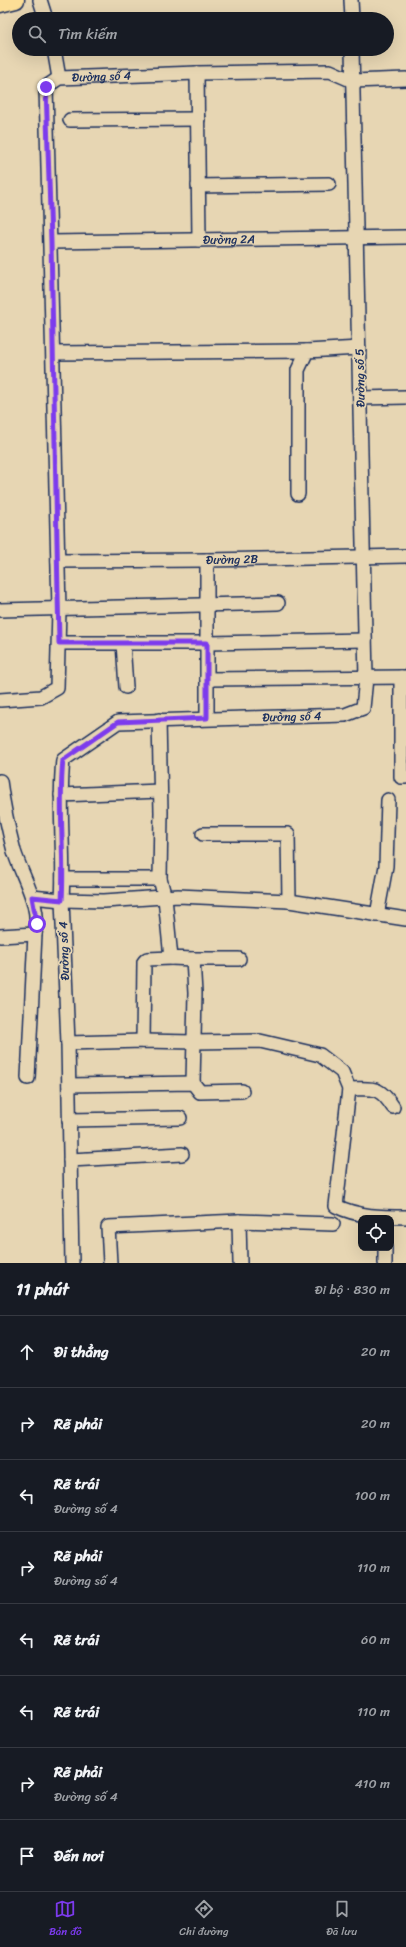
<!DOCTYPE html>
<html lang="vi">
<head>
<meta charset="utf-8">
<style>
	body { margin:0; font-family:Sriracha,sans-serif; background:#242831; color:#f1f3f6 }
	.controls { position:absolute; right:12px; bottom:12px; display:grid; overflow:hidden; border-radius:8px; box-shadow:0 4px 16px #0002 }
	.controls button { width:36px; height:36px; display:grid; place-items:center; padding:0; border:0; border-bottom:1px solid #363941; background:#171b24; color:#f1f3f6; font:20px sans-serif }
	.stop { position:absolute; width:12px; height:12px; margin:-9px; border:3px solid #7c3aed; border-radius:50%; background:#fff }
	.stop.end { background:#7c3aed; border-color:#fff; box-shadow:0 1px 4px #0008 }
	.list { margin:0; padding:0; list-style:none }
	h2 { display:flex; justify-content:space-between; align-items:center; height:52px; margin:0; padding:0 16px; font-size:17px }
	h2 small { font-size:13px; font-weight:400; color:#9ea1a6 }
	.list li { display:grid; grid-template-columns:26px 1fr auto; gap:12px; align-items:center; box-sizing:border-box; height:72px; padding:0 16px; border-top:1px solid #363941 }
	.list b { display:block; font-size:15px; white-space:nowrap }
	.list p { margin:0; font-size:13px; white-space:nowrap; color:#9ea1a6 }
	.list em { font-size:13px; font-style:normal; color:#9ea1a6 }
	.icon { flex:none; width:22px; height:22px; fill:none; stroke:currentColor; stroke-width:2; stroke-linecap:round; stroke-linejoin:round }
	.map { position:relative; flex:none; width:406px; height:1263px; overflow:hidden }
	.search { position:absolute; background:#171b24; box-shadow:0 4px 16px #0002; left:12px; right:12px; top:12px; height:44px; display:flex; align-items:center; gap:10px; box-sizing:border-box; padding:0 14px; border-radius:22px; color:#9ea1a6; font-size:15px }
	.sheet { height:628px; background:#171b24 }
	nav { display:flex; justify-content:space-around; align-items:center; box-sizing:border-box; height:56px; border-top:1px solid #363941; background:#171b24; font-size:11px; color:#9ea1a6 }
	nav a { display:grid; justify-items:center; gap:2px }
	nav .on { color:#7c3aed }
	.map>svg:first-child { display:block }
</style>
</head>
<body>
<div class="map">
<svg width="406" height="1263" viewBox="0 0 406 1263">
	<rect width="100%" height="100%" fill="#e7d6b3"/>
	<filter id="ink" filterUnits="userSpaceOnUse"><feTurbulence type="fractalNoise" baseFrequency=".025" numOctaves="2"/><feDisplacementMap in="SourceGraphic" scale="8" xChannelSelector="R" yChannelSelector="G"/><feConvolveMatrix kernelMatrix="1 2 1 2 8 2 1 2 1" color-interpolation-filters="sRGB"/></filter>
	<g filter="url(#ink)">
		<g fill="none" stroke-linecap="round" stroke-linejoin="round">
			<defs>
				<g id="minor">
					<path d="M40,0L46,19"/>
					<path d="M351,0L352,19"/>
					<path d="M54,49L59,78"/>
					<path d="M197,73L199,240"/>
					<path d="M70,120L198,119"/>
					<path d="M198,186L329,184"/>
					<path id="s1" d="M51,242L406,237"/>
					<path d="M54,353L307,351"/>
					<path d="M360,398L406,397"/>
					<path d="M298,494V370L307,351L359,348"/>
					<path id="s2" d="M58,561L207,560L406,556"/>
					<path d="M0,610L278,603"/>
					<path d="M59,643H207L365,640"/>
					<path d="M123,643L126,687"/>
					<path d="M401,677V777H406"/>
					<path d="M207,679L406,677"/>
					<path id="s3" d="M0,700L41,697L57,688L59,609L46,87L59,78L197,73L330,71L353,81L406,79"/>
					<path d="M207,718V560"/>
					<path d="M159,720L161,812L160,879L165,898L171,958L193,959L195,993L193,1083"/>
					<path d="M0,781C3,804 8,828 14,851C22,877 42,906 35,934L28,1078"/>
					<path d="M61,795L160,791"/>
					<path d="M203,834H288L289,901"/>
					<path d="M63,879H160"/>
					<path d="M32,897L62,900L104,901L178,896L289,901L406,919"/>
					<path d="M377,915L386,866L388,800"/>
					<path d="M0,936L35,934"/>
					<path d="M193,959H239"/>
					<path d="M143,1041L144,962L147,959L171,958"/>
					<path d="M68,1043L143,1041L194,1042L260,1041L320,1055L342,1072L349,1089L336,1206C358,1217 382,1217 406,1217"/>
					<path d="M69,1085L193,1083L200,1092L242,1091"/>
					<path d="M349,1089C373,1089 379,1085 393,1107"/>
					<path d="M69,1120L180,1118"/>
					<path d="M70,1160L182,1154"/>
					<path d="M239,1221L240,1263"/>
					<path d="M385,1248V1263"/>
					<path id="s4" d="M72,1263L68,1043L62,900C65,854 58,806 63,760L118,722L345,715L363,708L366,678L352,49"/>
					<path d="M110,1263L108,1227L239,1221L333,1224"/>
				</g>
				<path id="major" d="M0,4L16,0"/>
			</defs>
			<!-- minor casing -->
			<use href="#minor" stroke="#1b2f5e" stroke-width="16"/>
			<!-- major casing -->
			<use href="#major" stroke="#1b2f5e" stroke-width="19"/>
			<!-- minor -->
			<use href="#minor" stroke="#e7d6b3" stroke-width="13"/>
			<!-- major -->
			<use href="#major" stroke="#fcde96" stroke-width="16"/>
		</g>
	</g>
	<g fill="none" stroke-linecap="round" stroke-linejoin="round" filter="url(#ink)">
		<!-- route -->
		<path stroke="#7c3aed" stroke-width="5" d="M37,924L32,897L62,900C65,854 58,806 63,760L118,722L207,718V643H59L51,242L46,87"/>
	</g>
	<g text-anchor="middle" stroke-width="3.5" stroke-linejoin="round" paint-order="stroke">
		<!-- street labels -->
		<g font-size="12" fill="#1b2f5e" stroke="#e7d6b3">
			<text dy="4" stroke="none"><textPath href="#s3" startOffset="719">Đường số 4</textPath></text>
			<text dy="4" stroke="none"><textPath href="#s1" startOffset="178">Đường 2A</textPath></text>
			<text transform="translate(360 378) rotate(-91)" y="4">Đường số 5</text>
			<text dy="4" stroke="none"><textPath href="#s2" startOffset="174">Đường 2B</textPath></text>
			<text dy="4" stroke="none"><textPath href="#s4" startOffset="744">Đường số 4</textPath></text>
			<text transform="translate(64 951) rotate(-92)" y="4">Đường số 4</text>
		</g>
	</g>
</svg>
<div class="controls">
<button><svg class="icon" aria-label="locate" viewBox="0 0 24 24"><circle cx="12" cy="12" r="6"/><path d="M12 2v4M12 18v4M2 12h4M18 12h4"/></svg></button>
</div>
<div class="stop" style="left:37px;top:924px"></div>
<div class="stop end" style="left:46px;top:87px"></div>
<div class="search"><svg class="icon" aria-label="search" viewBox="0 0 24 24"><circle cx="10" cy="10" r="6"/><path d="M15 15l6 6"/></svg>Tìm kiếm</div>
</div>
<section class="sheet">
<h2>11 phút<small>Đi bộ · 830 m</small></h2>
<ul class="list">
<li><svg class="icon" aria-label="ahead" viewBox="0 0 24 24"><path d="M12 20V5M6 11l6-6 6 6"/></svg><div><b>Đi thẳng</b></div><em>20 m</em></li>
<li><svg class="icon" aria-label="right" viewBox="0 0 24 24"><path d="M7 20v-9h11M14 6l5 5-5 5"/></svg><div><b>Rẽ phải</b></div><em>20 m</em></li>
<li><svg class="icon" aria-label="left" viewBox="0 0 24 24"><path d="M17 20v-9H6M10 6l-5 5 5 5"/></svg><div><b>Rẽ trái</b><p>Đường số 4</p></div><em>100 m</em></li>
<li><svg class="icon" aria-label="right" viewBox="0 0 24 24"><path d="M7 20v-9h11M14 6l5 5-5 5"/></svg><div><b>Rẽ phải</b><p>Đường số 4</p></div><em>110 m</em></li>
<li><svg class="icon" aria-label="left" viewBox="0 0 24 24"><path d="M17 20v-9H6M10 6l-5 5 5 5"/></svg><div><b>Rẽ trái</b></div><em>60 m</em></li>
<li><svg class="icon" aria-label="left" viewBox="0 0 24 24"><path d="M17 20v-9H6M10 6l-5 5 5 5"/></svg><div><b>Rẽ trái</b></div><em>110 m</em></li>
<li><svg class="icon" aria-label="right" viewBox="0 0 24 24"><path d="M7 20v-9h11M14 6l5 5-5 5"/></svg><div><b>Rẽ phải</b><p>Đường số 4</p></div><em>410 m</em></li>
<li><svg class="icon" aria-label="arrive" viewBox="0 0 24 24"><path d="M6 21V4h12l-3 4 3 4H6"/></svg><div><b>Đến nơi</b></div></li>
</ul>
</section>
<nav>
<a class="on"><svg class="icon" aria-label="map" viewBox="0 0 24 24"><path d="M3 6l6-2 6 2 6-2v14l-6 2-6-2-6 2zM9 4v14M15 6v14"/></svg>Bản đồ</a>
<a><svg class="icon" aria-label="directions" viewBox="0 0 24 24"><path d="M12 3l9 9-9 9-9-9zM9 14v-3h6M13 9l2 2-2 2"/></svg>Chỉ đường</a>
<a><svg class="icon" aria-label="saved" viewBox="0 0 24 24"><path d="M7 4h10v16l-5-4-5 4z"/></svg>Đã lưu</a>
</nav>
</body>
</html>
